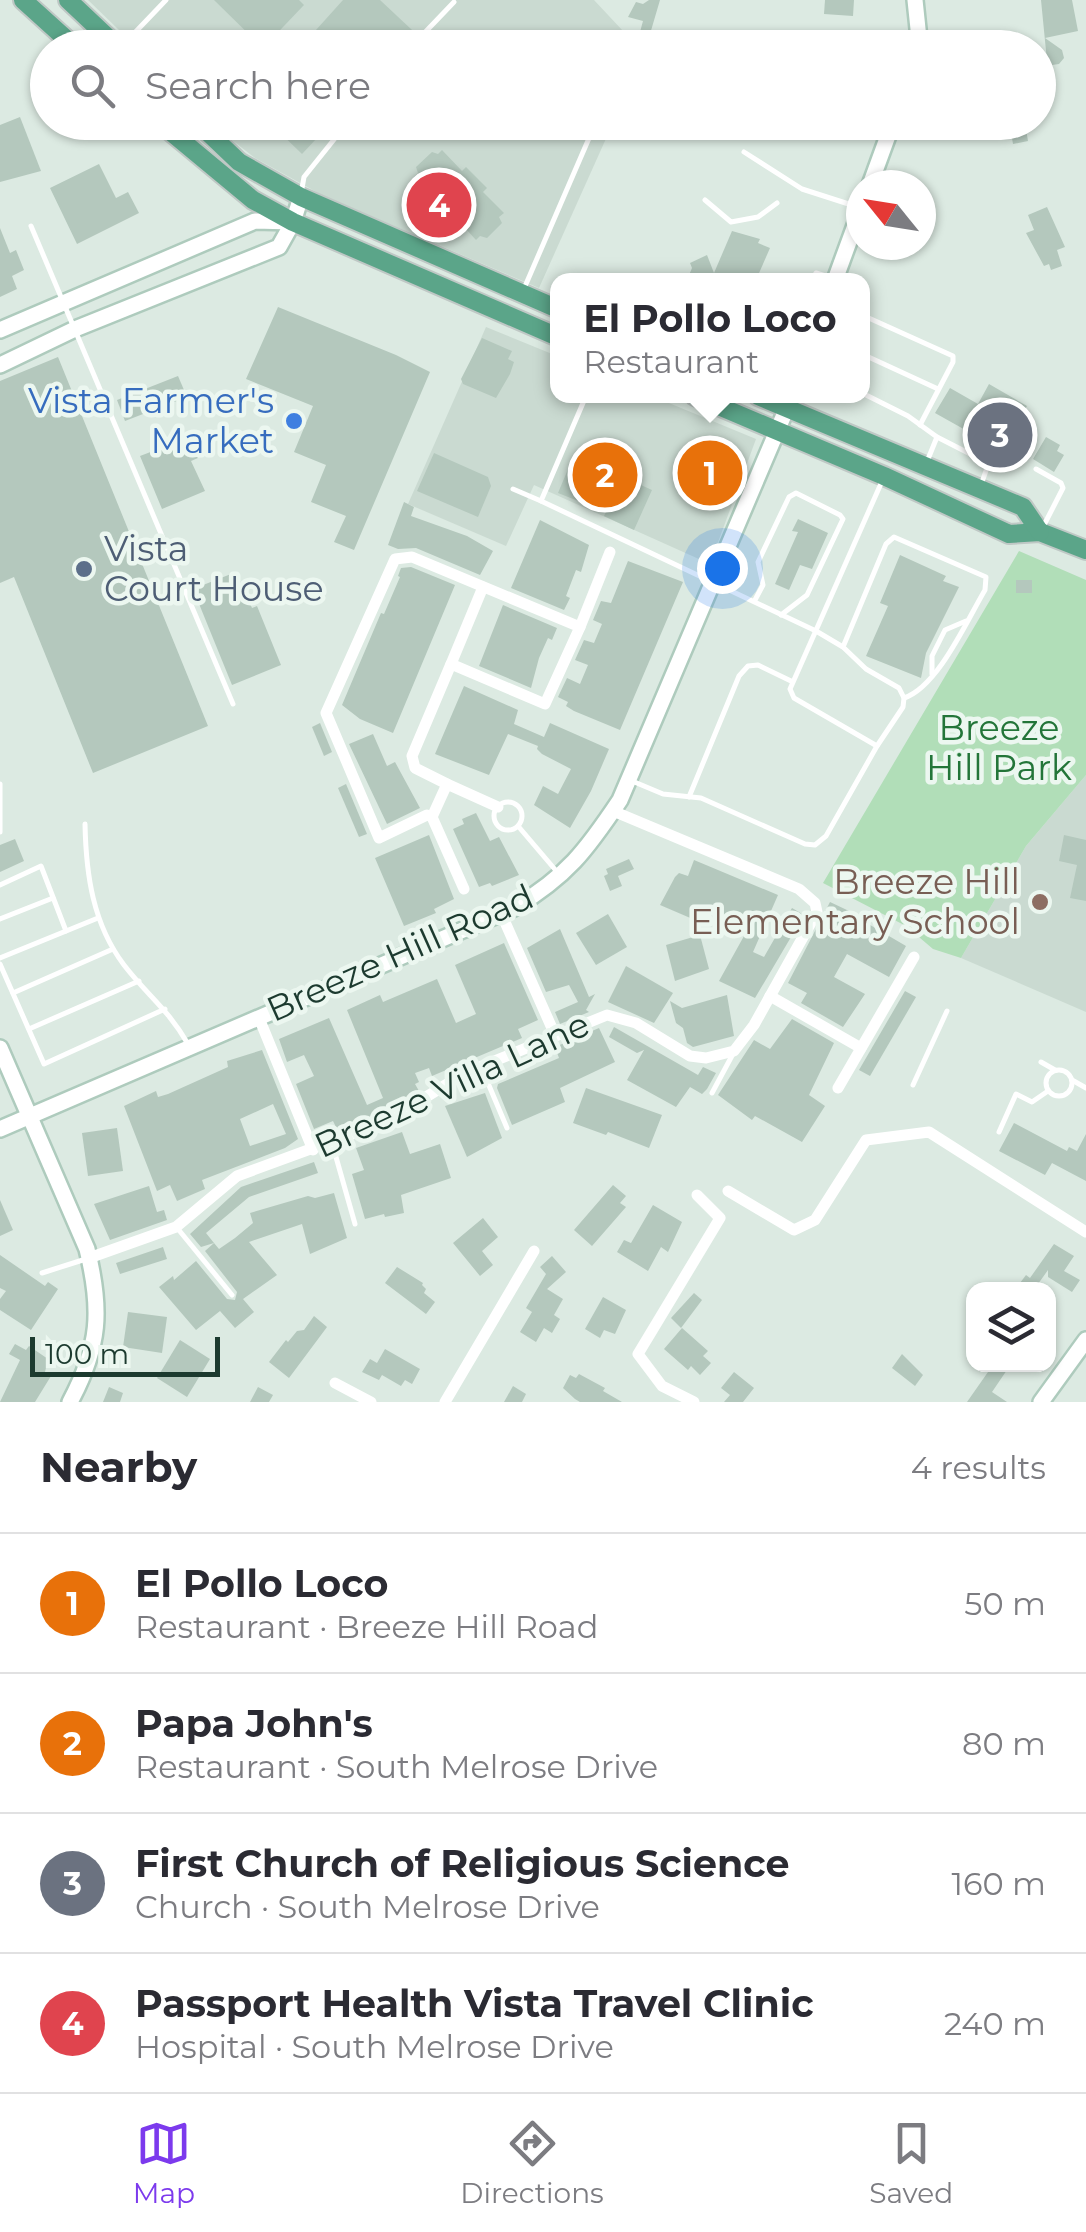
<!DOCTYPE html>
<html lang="en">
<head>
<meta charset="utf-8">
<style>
	body { margin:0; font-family:Montserrat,sans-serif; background:#f7f7f7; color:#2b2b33 }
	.controls { position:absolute; right:30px; bottom:30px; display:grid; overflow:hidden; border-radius:20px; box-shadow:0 2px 8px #0004 }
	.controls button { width:90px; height:90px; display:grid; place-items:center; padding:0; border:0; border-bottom:2px solid #e1e1e2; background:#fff; color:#2b2b33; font:50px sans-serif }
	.compass { position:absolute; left:846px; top:170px; width:90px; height:90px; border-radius:50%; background:#fff; box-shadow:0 2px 8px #0004; rotate:300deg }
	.scale { position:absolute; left:30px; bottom:25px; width:190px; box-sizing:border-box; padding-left:10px; border:5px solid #1c3a2f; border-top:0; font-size:28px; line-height:35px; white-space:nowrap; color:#1c3a2f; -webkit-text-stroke:8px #ecf7f0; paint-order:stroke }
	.you { position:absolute; left:722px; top:568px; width:35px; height:35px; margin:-25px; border:8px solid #fff; border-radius:50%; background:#1a73e8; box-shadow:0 0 0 15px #1a73e833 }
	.badge { display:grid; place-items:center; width:65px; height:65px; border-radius:50%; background:#7c3aed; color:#fff; font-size:32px; font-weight:700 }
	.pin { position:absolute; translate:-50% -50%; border:5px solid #fff; box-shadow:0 2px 10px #0006 }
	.popup { position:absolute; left:550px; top:273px; width:320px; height:130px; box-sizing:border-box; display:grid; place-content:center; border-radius:20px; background:#fff; filter:drop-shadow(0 2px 8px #0005); font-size:32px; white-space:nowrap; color:#7c7c81 }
	.popup b { font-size:38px; color:#2b2b33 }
	.popup::after { content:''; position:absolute; left:50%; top:100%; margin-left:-20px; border:20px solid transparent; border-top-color:#fff }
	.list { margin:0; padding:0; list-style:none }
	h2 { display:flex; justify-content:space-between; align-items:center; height:130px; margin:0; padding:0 40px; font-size:42px }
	h2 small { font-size:32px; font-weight:400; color:#7c7c81 }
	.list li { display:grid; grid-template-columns:65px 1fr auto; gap:30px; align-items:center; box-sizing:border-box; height:140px; padding:0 40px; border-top:2px solid #e1e1e2 }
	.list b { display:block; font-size:38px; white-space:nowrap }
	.list p { margin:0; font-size:32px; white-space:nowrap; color:#7c7c81 }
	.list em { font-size:32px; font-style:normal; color:#7c7c81 }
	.icon { flex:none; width:55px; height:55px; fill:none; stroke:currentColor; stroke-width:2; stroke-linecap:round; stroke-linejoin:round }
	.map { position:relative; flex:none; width:1086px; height:1402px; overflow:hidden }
	.search { position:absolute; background:#fff; box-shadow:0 2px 8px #0004; left:30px; right:30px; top:30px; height:110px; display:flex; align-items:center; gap:25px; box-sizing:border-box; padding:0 35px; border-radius:55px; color:#7c7c81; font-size:38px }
	.sheet { height:690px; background:#fff }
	nav { display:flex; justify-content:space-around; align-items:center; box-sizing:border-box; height:140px; border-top:2px solid #e1e1e2; background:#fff; font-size:28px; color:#7c7c81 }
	nav a { display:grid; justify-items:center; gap:5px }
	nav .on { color:#7c3aed }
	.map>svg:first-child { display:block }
</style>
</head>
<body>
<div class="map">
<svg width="1086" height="1402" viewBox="0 0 1086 1402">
	<rect width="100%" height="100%" fill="#dceae2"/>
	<!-- built -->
	<g fill="#cadad1">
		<path d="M88,0H594L638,47H132L119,30Z"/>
		<path d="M210,123H613L539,288L320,194L255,158Z"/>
		<path d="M486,327L557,356L558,396H652L756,439L710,564L534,485L506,546L408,504Z"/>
		<path d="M1086,775V1012L961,958L1026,846Z"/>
	</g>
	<!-- green -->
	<path fill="#b1deb8" d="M1019,551L1086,580V775L1026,846L961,958L933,949L906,926L823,883Z"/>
	<!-- building -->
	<g fill="#b4c8bd" fill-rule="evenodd">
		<path d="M214,0H299L304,5L263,48Z"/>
		<path d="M343,0H380L412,30L396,48H335L316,30Z"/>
		<path d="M649,0H660L650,34L640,32L643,21L628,17L636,2L643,4Z"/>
		<path d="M825,0H854L853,16L824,14Z"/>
		<path d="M1041,0H1072L1078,31L1045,38L1062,50L1064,58L1059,64L1052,65L1047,61Z"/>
		<path d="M20,117L41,171L0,182V125Z"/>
		<path d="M269,122H332L302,154Z"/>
		<path d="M1001,122H1034V127L1026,129L1028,141L1013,144L1011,132L1003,133Z"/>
		<path d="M442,150L462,171L466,167L487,188L483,192L504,213L499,217L502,223L487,238L480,236L476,240L466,229L462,234L451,223L447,228L426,207L430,202L420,192L424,188L414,177L418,173L416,167L432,152L438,154Z"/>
		<path d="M99,164L116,198L128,192L139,213L77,244L50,188Z"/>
		<path d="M1047,207L1065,247L1057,250L1062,266L1051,270L1049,264L1044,266L1026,233L1034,230L1028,215Z"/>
		<path d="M0,228L10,253L16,250L24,270L12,276L17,289L0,297Z"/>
		<path d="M732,231L760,239L758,243L770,248L756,280H687L692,268L690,263L707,255L714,273Z"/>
		<path d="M278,307L396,355L430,372L354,550L334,542L346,516L311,502L326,465L294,452L313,406L246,379Z"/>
		<path d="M482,338L512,351L508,359L514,362L510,374L496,398L463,384L461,379Z"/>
		<path d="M58,357L208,726L93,773L14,577L0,583V381Z"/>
		<path d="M178,376L187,397L125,421L117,400Z"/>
		<path d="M989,384L1027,406L1001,450L935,413L950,388L978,404Z"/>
		<path d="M190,437L198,458L191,461L205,491L162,509L140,456Z"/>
		<path d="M1046,437L1060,445L1057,451L1064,455L1054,472L1033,459Z"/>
		<path d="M713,442L730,450L712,492L694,485L704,461L699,459L703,450L708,452Z"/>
		<path d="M434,453L488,477L491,486L478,517L417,491Z"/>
		<path d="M574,455L652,490L634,530L604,516L606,512L558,493Z"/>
		<path d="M404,502L414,507L411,516L467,536L493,551L480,575L416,548L398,549L388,545Z"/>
		<path d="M798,519L828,533L812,569L800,565L789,590L775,584L798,532L792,531Z"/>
		<path d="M540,520L589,545L581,572L576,570L566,596L570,598L564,610L511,588Z"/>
		<path d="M900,555L946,576L943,581L959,587L926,653L921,678L866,656L888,606L880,603Z"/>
		<path d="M628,561L683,582L620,730L574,711L566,706L568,702L558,697L567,678L580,684L588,665L575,660L584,640L594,643L602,624L593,620L601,601L611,603Z"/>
		<path d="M411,567L455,585L393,733L360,719L342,705L381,613L384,614L400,577L398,576L401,568Z"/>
		<path d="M236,572L252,608L257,606L281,665L232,685L193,589Z"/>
		<rect x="1016" y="580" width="16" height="13"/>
		<path d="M503,605L557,628L552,640L548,638L539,658L531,688L479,666Z"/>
		<path d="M464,686L518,710L514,724L544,737L550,723L609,749L591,791L570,828L534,805L543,786L558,794L571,769L542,754L537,749L538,746L508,734L489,775L435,754Z"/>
		<path d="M320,723L332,752L324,756L312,727Z"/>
		<path d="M373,734L387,766L395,762L420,808L387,824L349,744Z"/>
		<path d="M346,784L367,834L359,837L338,788Z"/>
		<path d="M476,813L490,841L499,837L519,875L492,886L490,883L479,887L453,829L464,824L462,819Z"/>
		<path d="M429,835L454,899L434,909L436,913L404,926L375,858Z"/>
		<path d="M1064,835L1086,840V901L1070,898L1077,865L1059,861Z"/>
		<path d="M15,839L24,861L0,872V845Z"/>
		<path d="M629,859L634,869L618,876L622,886L610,891L604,876L608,874L606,869Z"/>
		<path d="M694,860L778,895L753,952L764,957L792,908L804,915L755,998L719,981L749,927L700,906L695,920L660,905L675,877L679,873L688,876Z"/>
		<path d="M830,902L866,919L865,922L906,946L889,977L847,954L834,977L865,994L843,1027L801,1003L807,993L788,983Z"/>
		<path d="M608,914L627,947L596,965L576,933Z"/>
		<path d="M560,929L589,997L595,994L586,1010L589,1012L560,1024L555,1012L578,1002L569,985L546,992L527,948Z"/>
		<path d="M700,935L709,969L675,981L666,945Z"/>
		<path d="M504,943L538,1020L518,1029L522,1038L432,1076L429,1068L415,1073L419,1082L415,1084L419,1091L394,1108L337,1129L333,1121L314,1129L296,1084L314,1076L304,1055L287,1062L279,1039L329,1018L367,1105L383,1098L347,1010L380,995L383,1002L437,979L456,1023L476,1014L455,965Z"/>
		<path d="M626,966L673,993L654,1023L608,1002Z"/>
		<path d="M905,991L916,997L870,1076L859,1070Z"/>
		<path d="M727,995L734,1036L693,1047L687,1043L683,1028L676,1023L670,1001L682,1008Z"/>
		<path d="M792,1019L834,1043L809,1095L825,1106L802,1142L755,1116L752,1120L718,1095L754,1040L770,1049Z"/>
		<path d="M614,1027L698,1075L703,1067L716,1073L707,1089L702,1094L690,1087L676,1107L627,1080L644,1050L637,1053L609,1037Z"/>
		<path d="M599,1028L615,1062L560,1088L565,1102L512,1125L497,1088L498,1084L559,1058L555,1047Z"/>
		<path d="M262,1050L298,1139L285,1148L202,1180L205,1189L177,1201L170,1185L157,1191L124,1106L156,1091L158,1097L168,1094L228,1067L227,1061ZM273,1104L286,1134L250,1146L240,1119Z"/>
		<path d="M586,1088L662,1115L649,1148L608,1132L606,1135L573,1123Z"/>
		<path d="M485,1093L502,1138L467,1157L445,1106Z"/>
		<path d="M1014,1123L1067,1151L1069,1147L1077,1151L1086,1134V1181L1052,1163L1045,1175L999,1151Z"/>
		<path d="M117,1128L123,1171L88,1176L82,1133Z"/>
		<path d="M402,1132L410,1154L440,1144L451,1178L401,1195L404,1213L385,1217L384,1214L365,1219L352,1174L364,1170L356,1148Z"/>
		<path d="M314,1162L318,1173L249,1197L206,1233L214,1243L201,1247L190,1234L241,1187Z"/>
		<path d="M613,1185L626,1196L620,1203L626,1207L592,1246L574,1230Z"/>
		<path d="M149,1186L157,1212L164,1210L167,1220L110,1240L94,1204Z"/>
		<path d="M334,1193L347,1238L310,1254L302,1224L249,1242L277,1275L243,1299L254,1312L235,1328L220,1311L196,1330L159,1287L173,1276L174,1280L196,1261L227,1299L235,1300L237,1292L205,1251L214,1243L219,1249L235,1238L253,1223L250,1213L308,1196L315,1198Z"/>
		<path d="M0,1200L13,1230L0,1236Z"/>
		<path d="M653,1205L682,1222L668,1252L661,1247L648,1271L617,1252L624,1240L631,1243Z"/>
		<path d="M483,1218L498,1237L482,1251L493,1265L480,1276L453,1243Z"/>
		<path d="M1054,1244L1074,1256L1064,1271L1080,1280L1072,1292L1048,1277V1270L1038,1284L1047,1290H1023L1025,1287L1020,1283L1026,1275L1030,1278Z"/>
		<path d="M163,1247L167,1259L120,1274L116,1263Z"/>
		<path d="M0,1255L45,1286L48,1282L58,1289L31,1330L0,1310V1299L6,1291L0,1288Z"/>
		<path d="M552,1256L566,1272L547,1289L563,1299L554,1315L560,1319L552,1333L544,1328L536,1342L520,1332L532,1312L526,1308L546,1274L540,1267Z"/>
		<path d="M397,1267L423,1283L422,1285L426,1289L424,1293L435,1302L426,1314L385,1283Z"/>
		<path d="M694,1293L702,1300L681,1328L671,1318Z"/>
		<path d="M603,1297L626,1310L615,1334L604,1330L600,1338L585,1329Z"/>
		<path d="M128,1312L167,1317L162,1353L123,1347Z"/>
		<path d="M314,1316L327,1327L289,1378L269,1362L286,1340L288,1342L297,1331L304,1330Z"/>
		<path d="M682,1328L708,1351L703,1356L711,1363L700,1375L691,1366L688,1370L664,1349Z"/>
		<path d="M180,1340L210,1359L187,1397L157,1378Z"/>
		<path d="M15,1344L26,1350L29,1346L48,1359L45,1372L51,1376L35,1402H0L20,1360L9,1354Z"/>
		<path d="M385,1349L420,1369L412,1384L405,1380L401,1386L382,1375L379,1380L362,1372L370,1359L377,1363Z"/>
		<path d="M902,1354L923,1375L915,1386L892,1368Z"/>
		<path d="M977,1364H1011L992,1392L1007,1402H967L988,1372Z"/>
		<path d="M734,1372L754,1388L743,1402H724L730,1395L721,1388Z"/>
		<path d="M579,1374L605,1388L603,1391L622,1402H580L575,1399L563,1388L570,1375L576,1378Z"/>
		<path d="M513,1386L526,1394L522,1402H504Z"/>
		<path d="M109,1387L123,1393L120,1402H103Z"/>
		<path d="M258,1387L273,1395L269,1402H250Z"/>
	</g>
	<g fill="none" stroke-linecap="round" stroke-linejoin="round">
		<defs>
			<g id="secondary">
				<path d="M915,0L920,48"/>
				<path d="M870,185L893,122"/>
				<path d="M835,280L861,209"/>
				<path d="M0,330L255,221L293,222"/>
				<path d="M0,365L75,329L279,247L293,222L301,197"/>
				<path d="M0,1048L87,1249C102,1310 100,1346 70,1402"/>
				<path d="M0,1129L514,908C567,876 586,851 620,800L792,396"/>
				<path d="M1041,1402L1086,1340"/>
			</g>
			<g id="primary">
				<path d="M23,0L76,48"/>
				<path d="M68,0L119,48"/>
				<path d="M159,122L253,200L293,222L558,337"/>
				<path d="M197,122L239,162L301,197L558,309"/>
				<path d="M695,396L884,476L1009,534L1040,532L1086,550"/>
				<path d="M758,396L1023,507L1040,532"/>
			</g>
		</defs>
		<!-- secondary casing -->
		<use href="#secondary" stroke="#aecbbd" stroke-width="20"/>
		<!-- primary casing -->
		<use href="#primary" stroke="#bfc8c5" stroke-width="22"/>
		<!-- lane -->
		<g stroke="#fff" stroke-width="5">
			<path d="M123,45L166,0"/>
			<path d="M410,48L454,2"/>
			<path d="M744,152L802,189L858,207"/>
			<path d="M301,194L304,177L348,122"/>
			<path d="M705,200L731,222L758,217L777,203"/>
			<path d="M31,226L233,704"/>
			<path d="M816,273L832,278"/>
			<path d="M523,291L596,122"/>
			<path d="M862,315L953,356V362L920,425"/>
			<path d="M862,354L938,389"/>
			<path d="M862,393L908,416L937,437"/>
			<path d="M586,396L541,501L816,631L843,647L866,669L899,688L904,698L903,707L877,746L826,836L815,845L805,844L701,798L663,794L632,781"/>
			<path d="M926,464L937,437L986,462L988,465L981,485"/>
			<path d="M1036,469L1061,483L1063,488L1042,529"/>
			<path d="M513,489L541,501"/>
			<path d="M755,600L763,585L758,562L789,497L796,493L840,515L843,519L807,595L781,615"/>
			<path d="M843,647L886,544L894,537L986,577L985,590C967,620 938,687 904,698"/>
			<path d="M932,674V656L945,630L966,621"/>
			<path d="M877,746L794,698L790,689L883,479"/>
			<path d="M0,784V832"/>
			<path d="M689,797L739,676L748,666L758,665L791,681"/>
			<circle cx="508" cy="816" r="14"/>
			<path d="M85,824C86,875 93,924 124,965C147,995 168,1009 188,1044"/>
			<path d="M518,826L558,873"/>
			<path d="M0,885L41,866L66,931"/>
			<path d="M0,919L53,898"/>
			<path d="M0,958L98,918"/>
			<path d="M0,964L44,1064L165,1009"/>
			<path d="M13,993L113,949"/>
			<path d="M29,1029L139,981"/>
			<path d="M1041,1062L1055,1070"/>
			<path d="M482,1069L507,1128"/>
			<circle cx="1059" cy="1083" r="13"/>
			<path d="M1072,1080L1086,1088"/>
			<path d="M913,1085L947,1011"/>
			<path d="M712,1093L734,1052"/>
			<path d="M999,1132L1016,1094L1032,1102L1048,1091"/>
			<path d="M332,1143L355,1224"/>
			<path d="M178,1229L232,1295"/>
			<path d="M42,1273L86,1259"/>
		</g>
		<!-- street -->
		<g stroke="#fff" stroke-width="11">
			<path d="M580,627L610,552"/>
			<path d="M451,664L483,587"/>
			<path d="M432,817L427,815L379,838L326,713L395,559L412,557L580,627L545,704L451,664L412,756L415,768L447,784"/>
			<path d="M464,889L432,817L447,784L498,807"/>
			<path d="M501,913L555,1035"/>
			<path d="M770,996L861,1048"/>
			<path d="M259,1018L313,1150"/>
			<path d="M838,1088L914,957"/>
			<path d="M728,1191L794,1230L815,1220L866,1140L929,1132L1086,1232"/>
			<path d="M89,1258L176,1227L237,1176L406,1114L426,1097L465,1073L607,1015L636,1023L690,1056L706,1058L734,1051L754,1025L817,912L815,903L799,889L613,811"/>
			<path d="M335,1383L371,1402"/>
			<path d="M445,1402L534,1251"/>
			<path d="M694,1402L662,1386L638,1354L720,1218L697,1195"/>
		</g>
		<!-- secondary -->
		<use href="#secondary" stroke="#fff" stroke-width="15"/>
		<!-- primary -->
		<use href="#primary" stroke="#5ba589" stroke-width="18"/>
	</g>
	<!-- markers -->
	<circle fill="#3f7fe0" stroke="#ecf7f0" stroke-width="4" cx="294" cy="421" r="10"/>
	<circle fill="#5c6f8a" stroke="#ecf7f0" stroke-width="4" cx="84" cy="569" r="10"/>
	<circle fill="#8d6e63" stroke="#ecf7f0" stroke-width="4" cx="1040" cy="902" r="10"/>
	<g text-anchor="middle" stroke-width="9" stroke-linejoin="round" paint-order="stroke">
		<!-- shop labels -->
		<g font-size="35" fill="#366cbe" stroke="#ecf7f0" text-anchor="end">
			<text x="274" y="413">Vista Farmer's<tspan x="274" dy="40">Market</tspan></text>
		</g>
		<!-- service labels -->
		<g font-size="35" fill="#4e5e75" stroke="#ecf7f0" text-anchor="start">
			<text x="104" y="561">Vista<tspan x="104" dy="40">Court House</tspan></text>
		</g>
		<!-- park labels -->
		<g font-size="35" fill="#237539" stroke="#ecf7f0">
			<text x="999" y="740">Breeze<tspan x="999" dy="40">Hill Park</tspan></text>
		</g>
		<!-- education labels -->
		<g font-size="35" fill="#785e54" stroke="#ecf7f0" text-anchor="end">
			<text x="1020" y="894">Breeze Hill<tspan x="1020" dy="40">Elementary School</tspan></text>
		</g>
		<!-- street labels -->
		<g font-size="35" fill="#1c3a2f" stroke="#ecf7f0">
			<text transform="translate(400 953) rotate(-24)" y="12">Breeze Hill Road</text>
			<text transform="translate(452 1085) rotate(-25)" y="12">Breeze Villa Lane</text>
		</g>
	</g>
</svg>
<div class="controls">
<button><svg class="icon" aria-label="layers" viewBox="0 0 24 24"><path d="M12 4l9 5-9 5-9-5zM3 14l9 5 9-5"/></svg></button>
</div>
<svg class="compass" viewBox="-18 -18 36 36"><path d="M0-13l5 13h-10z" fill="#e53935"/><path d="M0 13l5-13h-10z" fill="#7c7c81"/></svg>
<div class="scale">100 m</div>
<div class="you"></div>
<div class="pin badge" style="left:710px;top:473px;background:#e8710a">1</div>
<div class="popup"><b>El Pollo Loco</b>Restaurant</div>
<div class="pin badge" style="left:605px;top:475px;background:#e8710a">2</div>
<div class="pin badge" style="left:1000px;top:435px;background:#6b7280">3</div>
<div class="pin badge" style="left:439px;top:205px;background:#e0444e">4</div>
<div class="search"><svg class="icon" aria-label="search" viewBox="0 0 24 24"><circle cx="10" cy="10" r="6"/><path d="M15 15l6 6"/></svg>Search here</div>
</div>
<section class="sheet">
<h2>Nearby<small>4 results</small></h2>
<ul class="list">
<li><span class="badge" style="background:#e8710a">1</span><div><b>El Pollo Loco</b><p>Restaurant · Breeze Hill Road</p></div><em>50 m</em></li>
<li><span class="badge" style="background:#e8710a">2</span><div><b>Papa John's</b><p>Restaurant · South Melrose Drive</p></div><em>80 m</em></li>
<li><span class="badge" style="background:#6b7280">3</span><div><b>First Church of Religious Science</b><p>Church · South Melrose Drive</p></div><em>160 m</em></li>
<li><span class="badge" style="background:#e0444e">4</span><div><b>Passport Health Vista Travel Clinic</b><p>Hospital · South Melrose Drive</p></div><em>240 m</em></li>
</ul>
</section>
<nav>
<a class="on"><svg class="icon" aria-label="map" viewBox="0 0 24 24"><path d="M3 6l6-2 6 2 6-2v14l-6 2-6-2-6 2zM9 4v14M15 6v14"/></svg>Map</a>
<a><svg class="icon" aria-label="directions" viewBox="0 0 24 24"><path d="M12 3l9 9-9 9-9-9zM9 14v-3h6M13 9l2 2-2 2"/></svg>Directions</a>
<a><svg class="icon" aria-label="saved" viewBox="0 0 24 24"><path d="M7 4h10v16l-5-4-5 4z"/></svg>Saved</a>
</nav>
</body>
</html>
